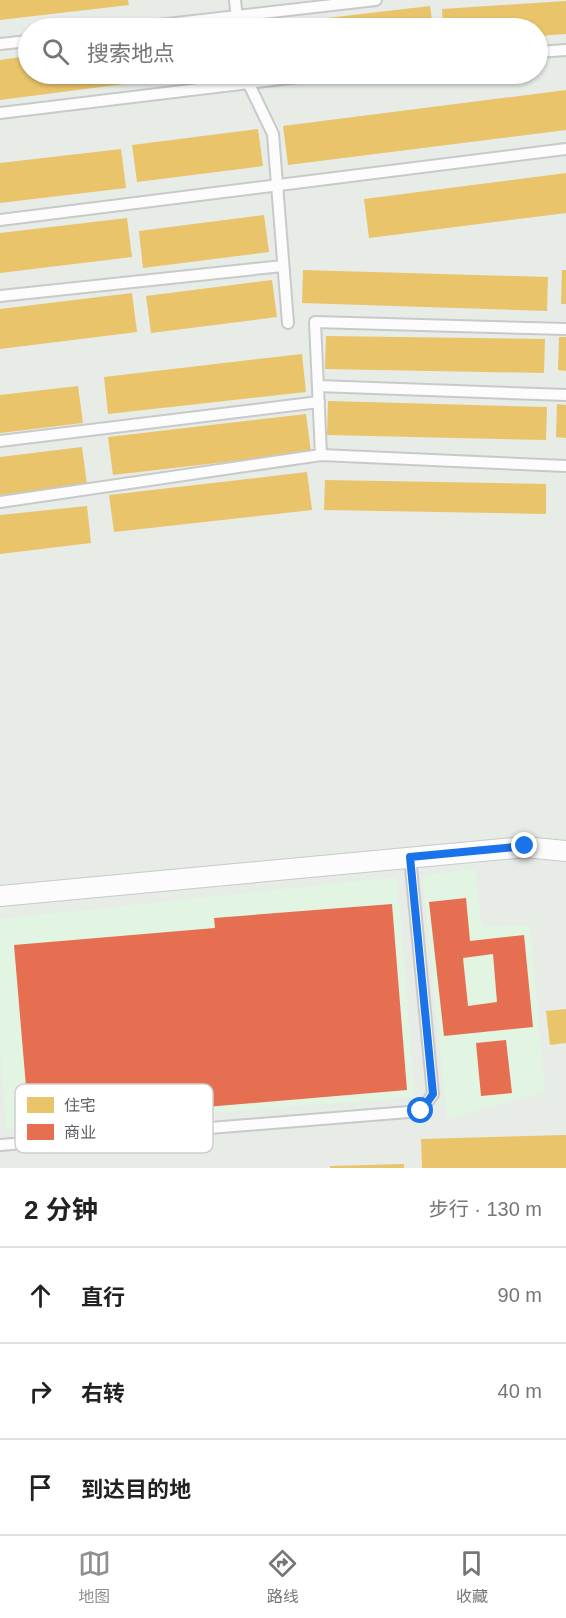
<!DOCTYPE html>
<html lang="zh">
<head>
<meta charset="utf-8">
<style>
	body { margin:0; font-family:Arial,"Noto Sans SC",sans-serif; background:#f2f2f2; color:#222 }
	.stop { position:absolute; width:18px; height:18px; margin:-14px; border:4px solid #1a73e8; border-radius:50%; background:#fff }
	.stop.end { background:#1a73e8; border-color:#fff; box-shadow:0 2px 6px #0008 }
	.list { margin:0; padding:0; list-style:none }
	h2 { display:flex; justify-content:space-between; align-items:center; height:78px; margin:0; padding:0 24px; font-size:26px }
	h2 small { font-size:20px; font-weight:400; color:#767676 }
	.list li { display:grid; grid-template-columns:39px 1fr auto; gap:18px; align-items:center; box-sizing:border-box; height:96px; padding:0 24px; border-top:2px solid #e0e0e0 }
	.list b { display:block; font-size:22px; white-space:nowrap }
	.list em { font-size:20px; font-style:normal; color:#767676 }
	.icon { flex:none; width:33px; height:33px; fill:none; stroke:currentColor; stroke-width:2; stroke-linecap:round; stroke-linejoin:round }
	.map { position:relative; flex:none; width:566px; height:1168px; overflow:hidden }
	.search { position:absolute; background:#fff; box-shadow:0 2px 4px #0004; left:18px; right:18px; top:18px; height:66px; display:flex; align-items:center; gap:15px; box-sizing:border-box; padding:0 21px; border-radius:33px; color:#767676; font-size:22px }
	.sheet { height:366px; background:#fff }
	nav { display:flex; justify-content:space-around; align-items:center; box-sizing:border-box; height:84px; border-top:2px solid #e0e0e0; background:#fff; font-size:16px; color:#767676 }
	nav a { display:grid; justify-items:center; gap:3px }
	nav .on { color:#918f92 }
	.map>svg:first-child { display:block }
</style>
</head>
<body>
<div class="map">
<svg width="566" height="1168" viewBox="0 0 566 1168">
	<rect width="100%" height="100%" fill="#e7ece7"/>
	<!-- commercial -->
	<g fill="#e2f4e2">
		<path d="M475,869L482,927L530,925L545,1092L447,1119L422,876Z"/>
		<path d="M397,877L415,1097L6,1129L0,1047V919Z"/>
	</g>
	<!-- homes -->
	<g fill="#e9c46a">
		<path d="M0,0H128L129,5L0,20Z"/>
		<path d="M566,1V34L538,36V28H443L442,9Z"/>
		<path d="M430,6L433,28H250V27Z"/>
		<path d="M28,56V74L194,75L0,100V60Z"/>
		<path d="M566,90V130L288,165L283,126Z"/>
		<path d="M258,129L263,166L137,182L132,145Z"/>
		<path d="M121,149L126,188L0,203V163Z"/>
		<path d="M566,173V213L369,238L364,199Z"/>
		<path d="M264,215L269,252L143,268L139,231Z"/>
		<path d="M127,218L132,257L0,273V233Z"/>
		<path d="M303,270L548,277L547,311L302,303Z"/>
		<path d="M562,270H566V304H561Z"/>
		<path d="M272,280L277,317L151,333L146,296Z"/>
		<path d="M132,293L137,332L0,349V309Z"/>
		<path d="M326,336L545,339L544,373L325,369Z"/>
		<path d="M559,337H566V371L558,370Z"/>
		<path d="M302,354L306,392L108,414L104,377Z"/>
		<path d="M78,386L83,423L0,433V395Z"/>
		<path d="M328,401L547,407L546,440L327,435Z"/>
		<path d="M557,404L566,405V438L556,437Z"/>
		<path d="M306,414L311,452L113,475L108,437Z"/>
		<path d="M82,447L87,485L0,495V457Z"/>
		<path d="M307,472L312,510L114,532L109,495Z"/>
		<path d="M325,480L546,484V514L324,510Z"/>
		<path d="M87,506L91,543L0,554V515Z"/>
		<path d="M566,1009V1043L550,1045L546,1011Z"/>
		<path d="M566,1135V1168H422L421,1139Z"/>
		<path d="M404,1164V1168H330V1166Z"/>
	</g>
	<!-- shops -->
	<g fill="#e76f51" fill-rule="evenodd">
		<path d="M466,898L470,941L524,935L533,1027L444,1036L429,902ZM493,954L497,1002L468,1006L463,958Z"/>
		<path d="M392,904L407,1090L29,1122L14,945L215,928L214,918Z"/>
		<path d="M506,1040L512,1093L481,1096L476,1043Z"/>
	</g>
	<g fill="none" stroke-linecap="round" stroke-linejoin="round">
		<defs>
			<g id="service">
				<path d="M235,0L238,28"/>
				<path d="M133,28L376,0"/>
				<path d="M0,44L28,41"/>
				<path d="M538,52L566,50"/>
				<path d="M244,74L273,134L288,323"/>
				<path d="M0,113L323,74"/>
				<path d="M0,220L566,149"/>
				<path d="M0,296L283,266"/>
				<path d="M318,386L566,395"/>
				<path d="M0,441L319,402"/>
				<path d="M321,455L315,322L566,329"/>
				<path d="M0,502L321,455L566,466"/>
				<path d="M0,1145L421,1111L433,1094L410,857"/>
			</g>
			<path id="minor" d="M0,896L525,847L566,851"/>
		</defs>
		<!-- service casing -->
		<use href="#service" stroke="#c8c9c9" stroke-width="14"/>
		<!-- minor casing -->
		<use href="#minor" stroke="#c8c9c9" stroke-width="22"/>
		<!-- service -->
		<use href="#service" stroke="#fbfcfb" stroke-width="10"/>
		<!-- minor -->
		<use href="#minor" stroke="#fbfcfb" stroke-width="20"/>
	</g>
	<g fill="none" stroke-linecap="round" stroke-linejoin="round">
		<!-- route -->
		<path stroke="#1a73e8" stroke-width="8" d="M421,1111L433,1094L410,857L525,846"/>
	</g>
	<!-- legend -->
	<rect x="15" y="1084" width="198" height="69" rx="9" fill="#fff" stroke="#d0ced0" stroke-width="1.5"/>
	<rect x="27" y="1097" width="27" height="16" fill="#e9c46a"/>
	<rect x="27" y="1124" width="27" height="16" fill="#e76f51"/>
	<g font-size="16" fill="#625d64">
		<text x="64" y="1111">住宅</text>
		<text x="64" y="1138">商业</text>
	</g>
</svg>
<div class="stop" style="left:421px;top:1111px"></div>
<div class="stop end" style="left:525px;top:846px"></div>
<div class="search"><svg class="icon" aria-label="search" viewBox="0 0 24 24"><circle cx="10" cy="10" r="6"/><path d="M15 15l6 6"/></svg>搜索地点</div>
</div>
<section class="sheet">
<h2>2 分钟<small>步行 · 130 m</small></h2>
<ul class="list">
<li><svg class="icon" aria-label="ahead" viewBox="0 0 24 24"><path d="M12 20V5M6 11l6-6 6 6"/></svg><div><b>直行</b></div><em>90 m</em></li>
<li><svg class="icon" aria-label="right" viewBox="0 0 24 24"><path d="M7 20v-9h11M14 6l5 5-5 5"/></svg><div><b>右转</b></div><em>40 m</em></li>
<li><svg class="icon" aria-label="arrive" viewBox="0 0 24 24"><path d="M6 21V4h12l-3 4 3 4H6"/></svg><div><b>到达目的地</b></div></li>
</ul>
</section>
<nav>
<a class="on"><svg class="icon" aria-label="map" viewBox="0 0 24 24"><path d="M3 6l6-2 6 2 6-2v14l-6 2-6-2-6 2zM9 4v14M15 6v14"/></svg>地图</a>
<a><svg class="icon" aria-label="directions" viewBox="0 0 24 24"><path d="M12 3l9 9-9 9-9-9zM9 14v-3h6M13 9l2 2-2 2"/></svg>路线</a>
<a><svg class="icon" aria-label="saved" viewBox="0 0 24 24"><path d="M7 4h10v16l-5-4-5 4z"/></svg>收藏</a>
</nav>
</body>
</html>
